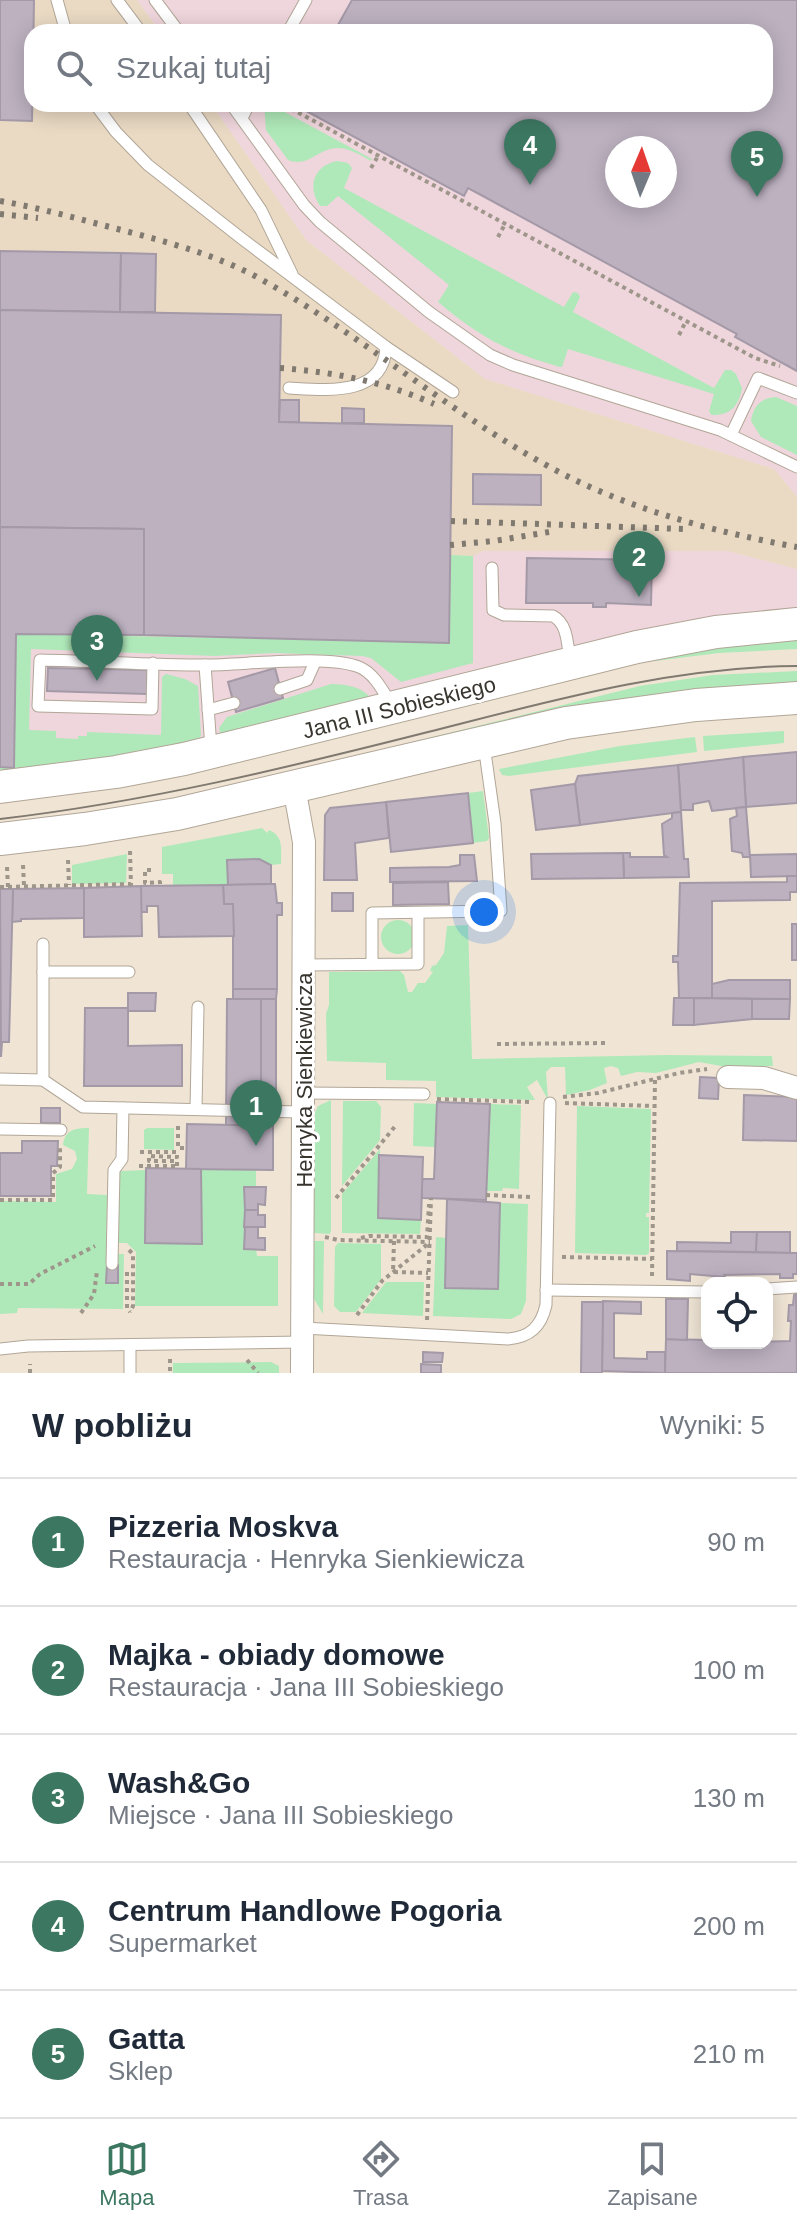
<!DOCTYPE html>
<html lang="pl">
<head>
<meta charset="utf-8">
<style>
	body { margin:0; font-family:Helvetica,sans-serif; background:#f6f6f7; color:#1f2937 }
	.controls { position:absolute; right:24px; bottom:24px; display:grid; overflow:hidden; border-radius:16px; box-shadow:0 4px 20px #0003 }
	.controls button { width:72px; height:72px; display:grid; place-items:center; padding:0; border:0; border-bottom:2px solid #e0e1e3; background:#fff; color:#1f2937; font:40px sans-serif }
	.compass { position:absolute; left:605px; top:136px; width:72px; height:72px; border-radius:50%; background:#fff; box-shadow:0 4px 20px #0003; rotate:2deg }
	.you { position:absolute; left:484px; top:912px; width:28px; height:28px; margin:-20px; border:6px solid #fff; border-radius:50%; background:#1a73e8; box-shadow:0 0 0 12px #1a73e833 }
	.badge { display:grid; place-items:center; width:52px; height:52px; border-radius:50%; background:#3c7761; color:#fff; font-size:26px; font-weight:700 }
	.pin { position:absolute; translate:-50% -66px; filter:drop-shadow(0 2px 4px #0008) }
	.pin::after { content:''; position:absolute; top:42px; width:28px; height:24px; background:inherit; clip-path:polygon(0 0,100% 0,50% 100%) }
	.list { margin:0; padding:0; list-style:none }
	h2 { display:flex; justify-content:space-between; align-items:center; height:104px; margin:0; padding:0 32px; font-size:34px }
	h2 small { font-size:26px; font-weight:400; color:#747a83 }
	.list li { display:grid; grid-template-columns:52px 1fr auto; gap:24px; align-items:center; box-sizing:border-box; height:128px; padding:0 32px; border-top:2px solid #e0e1e3 }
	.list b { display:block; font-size:30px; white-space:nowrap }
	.list p { margin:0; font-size:26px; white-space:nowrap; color:#747a83 }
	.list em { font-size:26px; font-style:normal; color:#747a83 }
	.icon { flex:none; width:44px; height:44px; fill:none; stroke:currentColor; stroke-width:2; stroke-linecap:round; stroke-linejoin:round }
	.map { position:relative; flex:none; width:797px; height:1373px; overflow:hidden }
	.search { position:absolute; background:#fff; box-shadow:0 4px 20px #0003; left:24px; right:24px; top:24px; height:88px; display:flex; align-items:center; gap:20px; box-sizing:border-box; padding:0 28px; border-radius:24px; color:#747a83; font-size:30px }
	.sheet { height:744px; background:#fff }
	nav { display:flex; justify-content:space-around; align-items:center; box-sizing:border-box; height:112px; border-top:2px solid #e0e1e3; background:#fff; font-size:22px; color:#747a83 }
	nav a { display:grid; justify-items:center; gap:4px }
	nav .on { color:#3c7761 }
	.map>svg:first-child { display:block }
</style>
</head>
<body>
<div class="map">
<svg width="797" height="1373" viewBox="0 0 797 1373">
	<rect width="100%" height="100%" fill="#f0e5d5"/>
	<!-- commercial -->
	<g fill="#efd5dc" fill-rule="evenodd">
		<path d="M137,0H797V497L774,469L485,379L306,240L211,104H765V32H160ZM617,148H665V196H617Z"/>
		<path d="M483,551H728L797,569V612L222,739L14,768L16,634L449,642L450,555L472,556Z"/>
	</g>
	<!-- built -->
	<path fill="#eadac4" d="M0,0H137L160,32H32V104H211L306,240L485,379L774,469L797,497V569L728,551H483L473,556L451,555L449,643L17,634L14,768L0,767Z"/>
	<!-- green -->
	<g fill="#afe9b9">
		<path d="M264,104H284L281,110L372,159L371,161C359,154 349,148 337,148C317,149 308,168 288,160L266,130Z"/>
		<path d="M337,161L348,163L352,168L344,188L564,307L573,292L578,293L580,297L573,312L714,388L725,370H731L736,374L742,388C739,406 730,416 711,415L709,411L714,394L568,349L562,367H560C507,352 480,337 438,302L449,285L338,196L327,206H320C307,187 313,166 337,161Z"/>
		<path d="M776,397L797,406V455L761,437L751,421C753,406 761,398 776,397Z"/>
		<path d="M450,555L473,556V663L401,682L371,658L362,656L274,653L215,656L31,649L29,730L56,731V738L78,739V736H87V732L161,735L162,677L166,674L185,679L198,686L201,735L197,744L0,775V767H14L16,634L449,642Z"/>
		<path d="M797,636V649L719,653L655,661L654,656Z"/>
		<path d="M797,671V687L416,744V741L640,686L713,675Z"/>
		<path d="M331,684C346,684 365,687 372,701L222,739L219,728L227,717Z"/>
		<path d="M784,731V743L704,751L703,736Z"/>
		<path d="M695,737L697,752L509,776L502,775L499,769L620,746Z"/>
		<path d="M483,791L489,838L487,841L473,843L468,793Z"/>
		<path d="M262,828L267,833L269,830C284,836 281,850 281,864L271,865L259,859L228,860V885H173V874H162V847Z"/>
		<path d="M127,854L126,883L72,884V865Z"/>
		<circle cx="398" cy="937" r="17"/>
		<path d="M468,925L472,1059L667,1055L772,1056L773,1066H721L699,1062L656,1073L637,1072L621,1076L618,1068L611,1066L604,1068L607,1083L590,1090L566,1095L565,1067H551L546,1072L548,1100L537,1080L527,1087L535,1100L436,1097V1081L386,1080V1063L327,1061L326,1014L329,1005V972L400,971L404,975L408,992H412L418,983H425L433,972L430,971L432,966L436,965L444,953L447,926Z"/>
		<path d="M331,1100V1230L330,1234L314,1233V1115L318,1106Z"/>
		<path d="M343,1101H376L381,1107L380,1140L342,1186Z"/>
		<path d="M414,1103L437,1104L435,1147L413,1146Z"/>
		<path d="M490,1104L521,1105L519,1189L503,1188L502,1191H486Z"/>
		<path d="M577,1106L651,1109L649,1213H646V1217H649V1253L646,1255L575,1253Z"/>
		<path d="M89,1128L87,1194L107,1195L106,1282L118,1283V1254H124L123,1309L18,1308L17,1313L0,1314V1201L56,1202V1174L72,1169L77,1159L75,1151L63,1145C65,1129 76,1128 89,1128Z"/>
		<path d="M147,1128H174V1150L144,1149V1130Z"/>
		<path d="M380,1149L378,1218L421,1220L420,1234L342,1233V1194Z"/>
		<path d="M201,1169L256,1170V1187H244V1249H256L257,1256H278V1306H135L136,1252L127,1243H118L120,1171L146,1170L145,1243L201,1244Z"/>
		<path d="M500,1203L528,1204L526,1301L521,1314L511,1319L433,1316L436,1237L446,1238L497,1289Z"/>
		<path d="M314,1241H324L323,1314L313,1297Z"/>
		<path d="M338,1243L381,1244V1279L356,1312H340L334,1306L335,1247Z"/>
		<path d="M386,1282H424L423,1316L362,1313Z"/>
		<path d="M271,1362L279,1366V1373H173V1363Z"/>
	</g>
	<!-- building -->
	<g fill="#bdb1c0" stroke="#a499a7" stroke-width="2" fill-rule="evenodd">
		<path d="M0,0H34L32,121L0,120Z"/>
		<path d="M352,0H797V371L735,337L737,334L481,195L468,188L464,196L295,105L765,104V32H334ZM617,148H665V196H617Z"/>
		<path d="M0,251L121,253L120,312L0,310Z"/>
		<path d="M121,253L156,254L155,312H120Z"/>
		<path d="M0,310L281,315L279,422L452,426L449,643L144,635V529L0,527Z"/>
		<path d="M280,400H299V422H279Z"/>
		<path d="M342,408L364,409V423H342Z"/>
		<path d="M473,474L541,475V505L473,504Z"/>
		<path d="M0,527L144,529V635L16,634L14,768L0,767Z"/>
		<path d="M527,558L652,560L651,605L606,603V607H593V603H526Z"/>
		<path d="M48,668L148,670L147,694L47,691Z"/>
		<path d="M275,668L283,698L236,712L228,682Z"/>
		<path d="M797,752V803L746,807L743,757Z"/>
		<path d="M743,757L746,807L712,811L709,801L693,804V810H681L678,765Z"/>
		<path d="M678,765L681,812L580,825L575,784L578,776Z"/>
		<path d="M575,784L580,825L536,830L531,790Z"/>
		<path d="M468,793L473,843L391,852L386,802Z"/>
		<path d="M386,802L389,838L355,843L357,880H324L325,815L330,808Z"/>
		<path d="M746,807L750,857H743L742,853L732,851L730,819L737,816L736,808Z"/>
		<path d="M681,812L684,859H688L689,877L624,878L623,853H630V857H667L664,855L662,824L672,818V813Z"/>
		<path d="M623,853L624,878L532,879L531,854Z"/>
		<path d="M797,854V876L751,877L750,855Z"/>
		<path d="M460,855H474L477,881L390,882V868L449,867L460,865Z"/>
		<path d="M259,859L271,865V884L228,885L227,860Z"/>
		<path d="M787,876H797V892H790V900L712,901V998H679L678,962H673V956H678L680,883L787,882Z"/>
		<path d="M448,882L449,904L393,905V883Z"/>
		<path d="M271,884H275L277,903H282V915H277V989H233V904H224L223,885Z"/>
		<path d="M223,885L224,904H233L234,936L159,937L158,906H147V912H141V886Z"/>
		<path d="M141,886L142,936L84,937V888Z"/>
		<path d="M84,888V918L21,919V921L12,922L13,889Z"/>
		<path d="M0,889H13L9,1042H2L1,1057Z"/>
		<rect x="332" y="893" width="21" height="18"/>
		<rect x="792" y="924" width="5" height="36"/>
		<path d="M729,980H790V999L712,998V984Z"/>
		<path d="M233,989H277L276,999H233Z"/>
		<path d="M128,993H156L155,1011H128Z"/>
		<path d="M674,998H694V1025H673Z"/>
		<path d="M694,998L752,999V1019L694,1025Z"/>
		<path d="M227,999H261V1125H226Z"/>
		<rect x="261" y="999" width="15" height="104"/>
		<path d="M752,999H790L789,1019H752Z"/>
		<path d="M85,1008H128V1046L182,1045V1086H84Z"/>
		<path d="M700,1077L719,1078L718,1099L699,1098Z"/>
		<path d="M744,1095L797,1097V1141L743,1140Z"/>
		<path d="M437,1102L490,1104L486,1200L422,1198V1179H434Z"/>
		<rect x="41" y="1108" width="19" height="15"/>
		<path d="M187,1124L273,1126V1170L186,1169Z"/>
		<path d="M22,1141H58L57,1166H51V1196H0V1153H22Z"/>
		<path d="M379,1155L423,1157L421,1220L378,1218Z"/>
		<path d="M146,1168L201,1169L202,1244L145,1243Z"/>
		<path d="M244,1187H266L265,1205L258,1204V1210H245Z"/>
		<path d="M447,1199L500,1203L498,1289L445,1288Z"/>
		<path d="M245,1210H258V1215H265V1227H244Z"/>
		<path d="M245,1227H258V1238H265V1250L244,1249Z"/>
		<path d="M731,1232H757L756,1252L677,1251V1242L731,1243Z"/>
		<path d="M757,1232H790V1253L756,1252Z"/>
		<path d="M667,1251L797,1253V1274H793V1278H780V1274L724,1275L725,1277L690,1274V1281L667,1279Z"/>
		<path d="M107,1265H118V1283H106Z"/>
		<path d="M796,1293L797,1373H665L666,1339L707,1340V1343L790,1341L791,1321H788L789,1305H793L794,1295Z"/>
		<path d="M666,1299H688L687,1340L666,1339Z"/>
		<path d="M603,1301L641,1302V1314L614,1313V1358L647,1359V1352H665V1373L602,1371Z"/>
		<path d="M582,1302H603L602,1373H581Z"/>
		<path d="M423,1352L443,1353L442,1362H423Z"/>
		<path d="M421,1364L441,1365V1373H421Z"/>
	</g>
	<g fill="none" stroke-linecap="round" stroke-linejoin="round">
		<defs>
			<g id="lane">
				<path d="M57,0L66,32"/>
				<path d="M117,0L141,32"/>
				<path d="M155,0L179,32"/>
				<path d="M288,32L306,0"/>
				<path d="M95,104L116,132L148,165L241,238L386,347L453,392"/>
				<path d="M189,104L261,210L292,274"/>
				<path d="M231,104L304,205L320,222L429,312L490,355L513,365L720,430L797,467"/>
				<path d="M242,118L249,104"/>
				<path d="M289,388C326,390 384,397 386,347"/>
				<path d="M731,435L758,378L797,393"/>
				<path d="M492,568L493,610L504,615L553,616C568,624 567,644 570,659"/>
				<path d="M153,663L152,709L38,706L40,660C95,661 151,665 206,665C244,665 327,654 359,667C374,673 383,691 391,704"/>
				<path d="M205,665L211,748"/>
				<path d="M280,689L307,680L315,662"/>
				<path d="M208,710L234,703"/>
				<path d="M484,745L495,823L501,911"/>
				<path d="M43,944V1080L83,1107L303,1112"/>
				<path d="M372,964V913L494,911"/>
				<path d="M305,965L418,964V913"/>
				<path d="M43,972H129"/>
				<path d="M0,1079L43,1080"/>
				<path d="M304,1093L424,1094"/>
				<path d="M196,1109L198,1007"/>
				<path d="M0,1129L61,1130"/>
				<path d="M112,1264L114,1170L122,1159L123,1108"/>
				<path d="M767,1289L797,1287"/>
				<path d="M546,1290L707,1292"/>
				<path d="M303,1328L508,1339C530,1337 541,1327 546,1305L550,1103"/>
				<path d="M130,1345V1373"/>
				<path d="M0,1349L28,1346L303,1342"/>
			</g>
			<g id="street">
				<path d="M294,787L304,842L302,1373"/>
				<path d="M728,1077L764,1078L797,1088"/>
			</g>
			<g id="secondary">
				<path d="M0,787L116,772L184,759L637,647L716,632L797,624"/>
				<path d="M0,839L85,829L177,814L566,723L696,705L797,698"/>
			</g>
		</defs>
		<!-- lane casing -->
		<use href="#lane" stroke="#b1a697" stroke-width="13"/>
		<!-- street casing -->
		<use href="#street" stroke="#b1a697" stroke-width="24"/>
		<!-- secondary casing -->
		<use href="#secondary" stroke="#b1a697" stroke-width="34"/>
		<!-- path -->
		<g stroke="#9e968a" stroke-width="4" stroke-dasharray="4 4" stroke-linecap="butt">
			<path d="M287,104L286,106L755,358L780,366"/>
			<path d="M371,168L378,156"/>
			<path d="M498,237L505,224"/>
			<path d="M679,335L686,321"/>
			<path d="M130,851L131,886"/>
			<path d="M68,860L69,885"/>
			<path d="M23,865L24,886"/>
			<path d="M7,867L8,888"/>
			<path d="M151,870H145V883L160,882V886"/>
			<path d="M0,887L131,884"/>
			<path d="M497,1044L609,1043"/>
			<path d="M563,1097L598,1093L679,1073L707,1069"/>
			<path d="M437,1099L532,1102"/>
			<path d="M565,1103L654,1106"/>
			<path d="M178,1126V1148H187"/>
			<path d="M140,1152H177V1157L149,1156V1161H177V1169"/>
			<path d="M139,1166H177"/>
			<path d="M486,1195L530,1197"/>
			<path d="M336,1198L397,1124"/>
			<path d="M0,1200H53V1173L60,1167V1146"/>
			<path d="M325,1237L338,1240L430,1242"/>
			<path d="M361,1238L369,1236L427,1237L429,1204"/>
			<path d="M394,1241L393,1272L428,1273"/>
			<path d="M129,1250L133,1254V1306L130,1312"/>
			<path d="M562,1257L652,1259"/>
			<path d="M127,1272V1308L130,1312"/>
			<path d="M652,1276L655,1078"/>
			<path d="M0,1284H29L40,1274L95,1246"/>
			<path d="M81,1313L94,1294L97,1271"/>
			<path d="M357,1315L382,1281L429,1243"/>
			<path d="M427,1320L431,1198"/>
			<path d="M170,1359V1373"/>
			<path d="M247,1360L258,1373"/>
			<path d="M30,1373V1364"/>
		</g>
		<!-- lane -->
		<use href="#lane" stroke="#fff" stroke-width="11"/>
		<!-- street -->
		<use href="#street" stroke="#fff" stroke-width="22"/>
		<!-- secondary -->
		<use href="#secondary" stroke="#fff" stroke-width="32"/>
		<!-- tram -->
		<path stroke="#80796f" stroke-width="2" d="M0,819C146,802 286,768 428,732C550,701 670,667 797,666"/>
		<!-- rail -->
		<g stroke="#80796f" stroke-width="6" stroke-dasharray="4 8" stroke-linecap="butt">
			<path d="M0,201C36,207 71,217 106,226C156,239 209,252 255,276C366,336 463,426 577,481C647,514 721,533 797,547"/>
			<path d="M0,214L38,218"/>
			<path d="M280,368C334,372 385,382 434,404"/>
			<path d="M451,521L685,529"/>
			<path d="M450,545L494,541L549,532"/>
		</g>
	</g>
	<g text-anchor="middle" stroke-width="6" stroke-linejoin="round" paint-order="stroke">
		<!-- street labels -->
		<g font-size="22" fill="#38342e" stroke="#fff">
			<text transform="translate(399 707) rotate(-14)" y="8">Jana III Sobieskiego</text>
			<text transform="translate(304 1080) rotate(-90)" y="8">Henryka Sienkiewicza</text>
		</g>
	</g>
</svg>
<div class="controls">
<button><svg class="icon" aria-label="locate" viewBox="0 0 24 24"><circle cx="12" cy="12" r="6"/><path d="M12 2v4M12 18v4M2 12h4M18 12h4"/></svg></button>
</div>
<svg class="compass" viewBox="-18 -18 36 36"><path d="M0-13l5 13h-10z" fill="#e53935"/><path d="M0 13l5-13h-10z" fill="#747a83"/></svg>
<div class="you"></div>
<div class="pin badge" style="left:256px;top:1146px">1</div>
<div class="pin badge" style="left:639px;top:597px">2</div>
<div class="pin badge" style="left:97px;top:681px">3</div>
<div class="pin badge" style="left:530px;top:185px">4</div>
<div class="pin badge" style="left:757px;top:197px">5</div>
<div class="search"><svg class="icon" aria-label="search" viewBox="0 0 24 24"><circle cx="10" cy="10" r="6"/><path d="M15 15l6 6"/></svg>Szukaj tutaj</div>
</div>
<section class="sheet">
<h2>W pobliżu<small>Wyniki: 5</small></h2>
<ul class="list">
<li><span class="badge">1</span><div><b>Pizzeria Moskva</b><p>Restauracja · Henryka Sienkiewicza</p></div><em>90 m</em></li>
<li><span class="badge">2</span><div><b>Majka - obiady domowe</b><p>Restauracja · Jana III Sobieskiego</p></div><em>100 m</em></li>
<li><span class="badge">3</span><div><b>Wash&amp;Go</b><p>Miejsce · Jana III Sobieskiego</p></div><em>130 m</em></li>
<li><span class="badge">4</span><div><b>Centrum Handlowe Pogoria</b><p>Supermarket</p></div><em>200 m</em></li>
<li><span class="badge">5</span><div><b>Gatta</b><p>Sklep</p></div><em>210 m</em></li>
</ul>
</section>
<nav>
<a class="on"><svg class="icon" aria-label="map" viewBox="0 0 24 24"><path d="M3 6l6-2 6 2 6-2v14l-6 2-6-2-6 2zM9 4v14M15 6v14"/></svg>Mapa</a>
<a><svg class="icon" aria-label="directions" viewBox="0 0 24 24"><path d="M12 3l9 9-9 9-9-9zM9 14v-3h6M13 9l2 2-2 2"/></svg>Trasa</a>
<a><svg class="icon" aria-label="saved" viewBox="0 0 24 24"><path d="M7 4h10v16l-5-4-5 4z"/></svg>Zapisane</a>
</nav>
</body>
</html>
